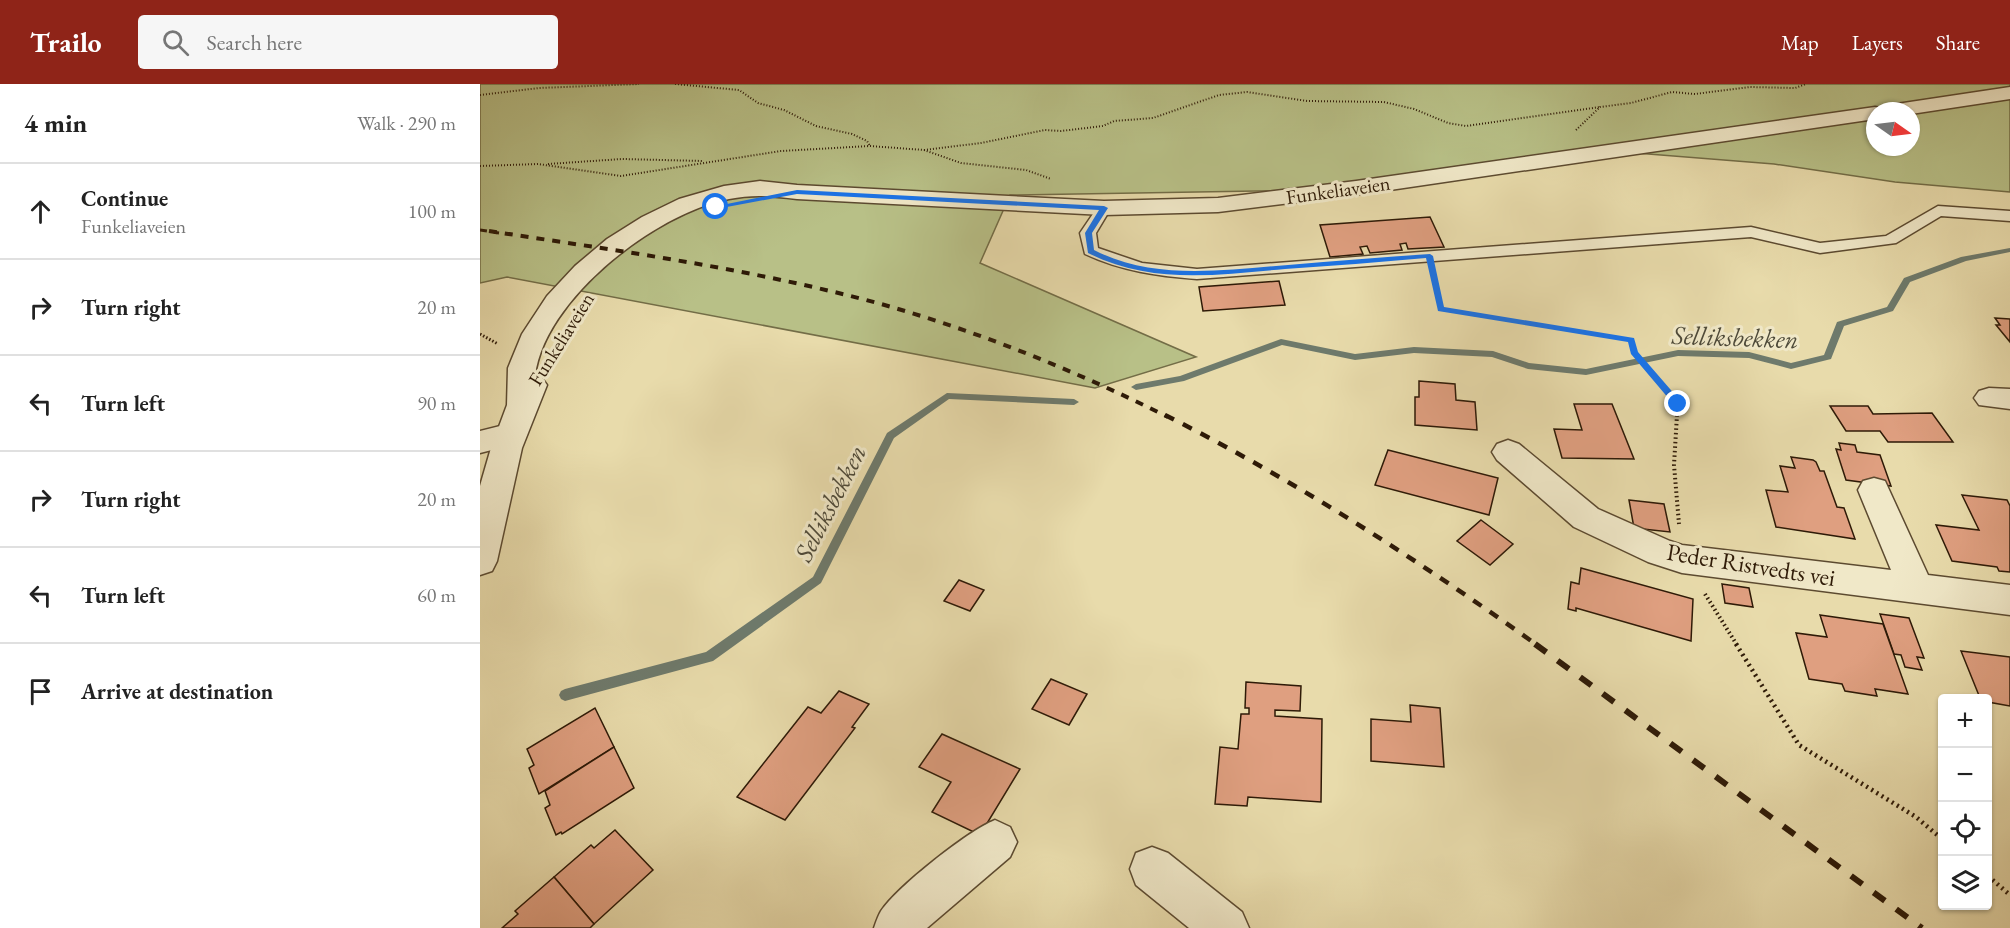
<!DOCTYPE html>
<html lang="en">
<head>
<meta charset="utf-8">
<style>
	body { margin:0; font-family:"EB Garamond",serif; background:#f6f6f6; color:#222 }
	.controls { position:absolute; right:18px; bottom:18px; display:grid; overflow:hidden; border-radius:6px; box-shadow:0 2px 4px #0004 }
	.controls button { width:54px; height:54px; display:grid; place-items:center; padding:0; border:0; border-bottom:2px solid #e0e0e0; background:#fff; color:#222; font:30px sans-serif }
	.compass { position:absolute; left:1386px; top:18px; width:54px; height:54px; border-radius:50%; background:#fff; box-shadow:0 2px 4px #0004; rotate:104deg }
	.stop { position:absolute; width:18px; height:18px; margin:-14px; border:4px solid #1a73e8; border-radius:50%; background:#fff }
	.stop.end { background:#1a73e8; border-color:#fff; box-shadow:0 2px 6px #0008 }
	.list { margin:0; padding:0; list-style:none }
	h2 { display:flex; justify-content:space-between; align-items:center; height:78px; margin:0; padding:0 24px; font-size:26px }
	h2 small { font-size:20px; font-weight:400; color:#767676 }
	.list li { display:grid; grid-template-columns:39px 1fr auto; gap:18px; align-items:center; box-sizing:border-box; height:96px; padding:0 24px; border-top:2px solid #e0e0e0 }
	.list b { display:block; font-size:22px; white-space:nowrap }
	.list p { margin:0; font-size:20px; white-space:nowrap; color:#767676 }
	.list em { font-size:20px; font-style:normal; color:#767676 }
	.icon { flex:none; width:33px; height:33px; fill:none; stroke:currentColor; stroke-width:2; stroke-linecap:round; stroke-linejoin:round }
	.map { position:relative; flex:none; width:1530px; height:844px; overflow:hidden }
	header { display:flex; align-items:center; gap:36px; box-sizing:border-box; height:84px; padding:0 30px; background:#8f2418; color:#fff }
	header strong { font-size:28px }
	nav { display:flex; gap:33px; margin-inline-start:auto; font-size:21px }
	.search { width:420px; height:54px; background:#f6f6f6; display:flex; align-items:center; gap:15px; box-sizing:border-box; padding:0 21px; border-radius:6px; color:#767676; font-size:22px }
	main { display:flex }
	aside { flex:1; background:#fff }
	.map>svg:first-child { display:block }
</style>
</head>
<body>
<header>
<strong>Trailo</strong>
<div class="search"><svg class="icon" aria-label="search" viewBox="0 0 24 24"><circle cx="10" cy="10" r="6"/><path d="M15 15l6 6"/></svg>Search here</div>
<nav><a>Map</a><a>Layers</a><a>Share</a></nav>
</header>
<main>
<aside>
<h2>4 min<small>Walk · 290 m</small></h2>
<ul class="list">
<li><svg class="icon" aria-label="ahead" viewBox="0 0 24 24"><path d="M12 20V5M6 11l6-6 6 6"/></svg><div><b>Continue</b><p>Funkeliaveien</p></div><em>100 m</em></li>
<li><svg class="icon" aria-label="right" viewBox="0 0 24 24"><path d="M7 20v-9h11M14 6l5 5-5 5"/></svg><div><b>Turn right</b></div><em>20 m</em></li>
<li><svg class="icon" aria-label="left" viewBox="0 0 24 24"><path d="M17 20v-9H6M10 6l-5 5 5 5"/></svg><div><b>Turn left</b></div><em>90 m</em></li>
<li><svg class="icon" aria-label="right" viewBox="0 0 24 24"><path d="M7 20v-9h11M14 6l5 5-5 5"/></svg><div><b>Turn right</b></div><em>20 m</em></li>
<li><svg class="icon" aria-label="left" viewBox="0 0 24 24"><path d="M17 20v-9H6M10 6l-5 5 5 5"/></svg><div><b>Turn left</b></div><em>60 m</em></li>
<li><svg class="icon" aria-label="arrive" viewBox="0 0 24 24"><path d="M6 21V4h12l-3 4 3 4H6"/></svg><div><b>Arrive at destination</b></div></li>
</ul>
</aside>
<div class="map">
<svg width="1530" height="844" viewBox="0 0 1530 844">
	<rect width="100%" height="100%" fill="#e8dbab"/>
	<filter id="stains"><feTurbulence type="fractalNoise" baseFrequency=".00333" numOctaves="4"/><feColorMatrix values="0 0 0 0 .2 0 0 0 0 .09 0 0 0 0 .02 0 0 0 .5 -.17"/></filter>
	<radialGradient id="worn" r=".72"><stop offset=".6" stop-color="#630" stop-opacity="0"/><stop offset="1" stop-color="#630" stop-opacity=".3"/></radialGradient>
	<!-- green -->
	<path fill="#b8c087" stroke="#736d47" stroke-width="1.5" fill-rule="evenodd" d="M0,0H1530V108L1415,98L1294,80L1118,66L839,106L530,111L500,179L716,273L615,304L27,193L0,199ZM1395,27H1431V63H1395Z"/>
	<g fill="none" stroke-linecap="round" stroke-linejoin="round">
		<!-- stream -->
		<g fill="#6e7a6c" fill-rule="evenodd">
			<path d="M1530,164V168L1486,177L1430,198L1413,227L1364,242L1351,275L1311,285L1269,274L1198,272L1106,291L1048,285L1012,273L934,269L875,276L802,261L704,297L656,306L651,303L656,300L700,292L801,255L875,270L934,263L1013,267L1049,279L1106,285L1198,266L1269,268L1311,279L1344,271L1357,238L1407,223L1424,194L1481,173Z"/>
			<path d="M467,309L594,315L599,318L594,321L469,315L414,354L341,499L233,577L85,617L81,615L79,611L81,607L85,605L226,568L333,493L407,349Z"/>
		</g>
	</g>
	<!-- building -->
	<g fill="#df9f80" stroke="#2e1a07" stroke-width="1.5">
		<path d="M950,133L964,163L928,165L926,159L920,160L922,166L890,169L887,162L880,163L883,170L850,173L840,141Z"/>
		<path d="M799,197L805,221L723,227L719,203Z"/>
		<path d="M1515,234L1530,235V258L1516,241H1520Z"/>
		<path d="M939,297L975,300L976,316L995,318L997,346L935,341V313H939Z"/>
		<path d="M1094,320H1132L1154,375L1082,374L1074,345L1102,346Z"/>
		<path d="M1350,322H1388L1393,330L1452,329L1473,358H1408L1400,347H1366Z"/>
		<path d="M1359,359L1375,361L1377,368L1400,371L1411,402L1366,396L1356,365L1361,366Z"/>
		<path d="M908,366L1018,394L1009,431L895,401Z"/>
		<path d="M1311,373L1333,376L1336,378L1340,387H1344L1357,423L1364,424L1375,455L1296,443L1286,406L1308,408L1300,382L1315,384Z"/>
		<path d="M1482,411L1527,416L1530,422V488L1519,487L1517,483L1472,477L1456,441L1499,446Z"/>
		<path d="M1149,416L1184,420L1190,448L1154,444Z"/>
		<path d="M1001,436L1033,460L1010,481L977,457Z"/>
		<path d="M1101,484L1213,515L1211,557L1096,524V527L1088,525L1091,498L1099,500Z"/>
		<path d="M479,496L504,506L490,527L464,517Z"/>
		<path d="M1242,500L1269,504L1273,523L1245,519Z"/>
		<path d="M1400,530L1429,534L1444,574L1437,573L1442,586L1425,583L1421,571L1414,570Z"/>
		<path d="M1340,531L1403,540L1428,610L1395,605L1397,612L1365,607L1362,600L1329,595L1316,549L1347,553Z"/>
		<path d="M1481,567L1530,573V622L1508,618V614H1500Z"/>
		<path d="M571,595L607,610L589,641L552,625Z"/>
		<path d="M766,598L821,602L820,627L795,626V632L842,635L841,718L768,713L767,722L735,720L740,663L758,665L761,630H769V624H765Z"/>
		<path d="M359,607L389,620L372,643L375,644L305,736L257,713L328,623L341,629Z"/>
		<path d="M930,621L960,624L964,683L891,677V635L931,638Z"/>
		<path d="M115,624L134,663L59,710L49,684L54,681L47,665Z"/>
		<path d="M462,650L540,685L500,751L452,728L471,698L439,683Z"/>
		<path d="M134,663L154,704L82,750L81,748L76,751L65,724L70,721L65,707Z"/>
		<path d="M135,746L173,786L114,840L74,793L111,761L114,764Z"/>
		<path d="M74,793L114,840L110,844H22L38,830L35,827Z"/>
	</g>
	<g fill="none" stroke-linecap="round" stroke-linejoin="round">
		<defs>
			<path id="service" d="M624,120L631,124L616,149L618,164L662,179L717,185L1271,143L1340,159L1406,152L1458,122L1530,127V137L1461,132L1416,159L1340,169L1271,153L717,195C678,192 641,187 605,170L600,149L619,121Z"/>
			<g id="minor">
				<path d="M1509,304L1530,305V325L1499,321L1494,314L1499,307Z"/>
				<path d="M32,339L43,342L47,350L43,358L0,369V347Z"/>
				<path d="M1028,356L1039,360L1118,425L1190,457L1202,461L1411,486L1378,406L1383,397L1394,394L1405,397L1448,491L1530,501V531L1202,489L1168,478L1094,443L1017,376L1012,368L1017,360Z"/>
				<path d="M515,736L530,743L537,758L530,773L447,844H394C396,838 398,832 401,827C418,802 488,747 515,736Z"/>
				<path d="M672,763L688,769L762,828L769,844H709L656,801L650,785L656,769Z"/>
			</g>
			<path id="tertiary" d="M1530,3V15L1431,30V27H1395V35L876,111L738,128L624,131L317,115C293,112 273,110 249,115C176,129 64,215 55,292L62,294L67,301L42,364L17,477L12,487L0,491V402L11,364L27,321L28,284L42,250L67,212L95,182L127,155L162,133L199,115L244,102L280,97L317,101L624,117L738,114L876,97L1395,23L1402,24L1410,21Z"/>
		</defs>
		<!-- service casing -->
		<use href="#service" stroke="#5c4a30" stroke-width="3"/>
		<!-- minor casing -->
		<use href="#minor" stroke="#5c4a30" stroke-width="3"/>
		<!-- tertiary casing -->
		<use href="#tertiary" stroke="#5c4a30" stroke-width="3"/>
		<!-- path-far3 -->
		<g stroke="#2e1a07" stroke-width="2" stroke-dasharray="1 2" stroke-linecap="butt">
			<path d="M195,0L259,6L278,19L304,26L336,42L372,50L387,57L390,62"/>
			<path d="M0,11L59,4L159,0"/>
			<path d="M1096,46L1120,23L1151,19L1192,8L1215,10L1270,3L1315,4L1326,0"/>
			<path d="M444,66L501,59L565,46L581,47L623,42L634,37L673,34L739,11L767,8L827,17L904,18L934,25L968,39L986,42L1120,23"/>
			<path d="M68,80L142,75L223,77"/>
			<path d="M0,82L58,80L141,92L301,67L390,62L444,66L481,79L546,86L571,95"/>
		</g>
		<!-- path-far2 -->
		<g stroke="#2e1a07" stroke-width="3" stroke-dasharray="1.5 2" stroke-linecap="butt">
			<path d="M954,193L960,225L1152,256L1154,268L1198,319L1197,333"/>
			<path d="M0,250L18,260"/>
		</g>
		<!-- path-far1 -->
		<g stroke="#2e1a07" stroke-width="4" stroke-dasharray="1.5 3" stroke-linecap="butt">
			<path d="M1197,331L1194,381L1199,440"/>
			<path d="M1225,510L1257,561"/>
		</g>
		<!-- path -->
		<g stroke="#2e1a07" stroke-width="4.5" stroke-dasharray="2 4" stroke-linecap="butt">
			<path d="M1256,560L1319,661L1436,733L1462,755"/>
			<path d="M1508,792L1530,811"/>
		</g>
		<!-- service -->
		<use href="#service" fill="#f0e8c8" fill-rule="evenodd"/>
		<!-- minor -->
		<use href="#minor" fill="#f0e8c8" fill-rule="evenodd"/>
		<!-- tertiary -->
		<use href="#tertiary" fill="#f0e8c8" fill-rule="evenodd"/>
		<!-- rail-far3 -->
		<path stroke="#2e1a07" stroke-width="3" stroke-dasharray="7 7" stroke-linecap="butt" d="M0,146L19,149"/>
		<!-- rail-far2 -->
		<path stroke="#2e1a07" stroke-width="4" stroke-dasharray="8 8" stroke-linecap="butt" d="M9,147C140,167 273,185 401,220C500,248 596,287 688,333"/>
		<!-- rail-far1 -->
		<path stroke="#2e1a07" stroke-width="4.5" stroke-dasharray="10 10" stroke-linecap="butt" d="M685,331C816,397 938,476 1057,561"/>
		<!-- rail -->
		<path stroke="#2e1a07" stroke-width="6" stroke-dasharray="14 14" stroke-linecap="butt" d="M1055,560L1442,844"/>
	</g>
	<!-- route -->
	<path fill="#1a73e8" d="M317,106L624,122L628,124L612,149L614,166C675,197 742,186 808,181C855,177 902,173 950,170L953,172L964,223L1154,254L1158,268L1203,320L1195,322L1151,270L1148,258L958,227L946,174C899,178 852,182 805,185C736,191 672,201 608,169L605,149L619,126L317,110L236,125L232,123Z"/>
	<g text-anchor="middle" stroke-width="6" stroke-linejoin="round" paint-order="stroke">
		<!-- far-street labels -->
		<g font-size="20" fill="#2e1a07" stroke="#f0e8c8">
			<text transform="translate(858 106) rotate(-8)" y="7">Funkeliaveien</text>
			<text transform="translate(81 255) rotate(-58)" y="7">Funkeliaveien</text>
		</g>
		<!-- street labels -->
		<g font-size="24" fill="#2e1a07" stroke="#f0e8c8">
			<text transform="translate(1271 481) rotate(9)" y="8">Peder Ristvedts vei</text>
		</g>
		<!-- water labels -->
		<g font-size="26" font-style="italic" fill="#4e4a39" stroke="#f0e8c8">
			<text transform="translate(1255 253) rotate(2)" y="9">Selliksbekken</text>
			<text transform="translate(350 419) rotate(-63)" y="9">Selliksbekken</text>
		</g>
	</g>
	<rect width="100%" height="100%" filter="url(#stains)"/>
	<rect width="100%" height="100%" fill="url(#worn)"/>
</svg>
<div class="controls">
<button>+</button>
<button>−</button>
<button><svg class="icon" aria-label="locate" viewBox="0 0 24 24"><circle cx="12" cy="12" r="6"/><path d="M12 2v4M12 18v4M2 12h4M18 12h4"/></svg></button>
<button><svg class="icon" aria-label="layers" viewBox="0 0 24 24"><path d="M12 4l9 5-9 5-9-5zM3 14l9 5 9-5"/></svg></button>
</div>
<svg class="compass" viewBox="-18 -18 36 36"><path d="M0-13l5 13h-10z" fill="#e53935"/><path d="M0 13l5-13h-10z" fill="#767676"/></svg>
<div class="stop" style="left:236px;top:123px"></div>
<div class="stop end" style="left:1198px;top:320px"></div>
</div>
</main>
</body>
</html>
